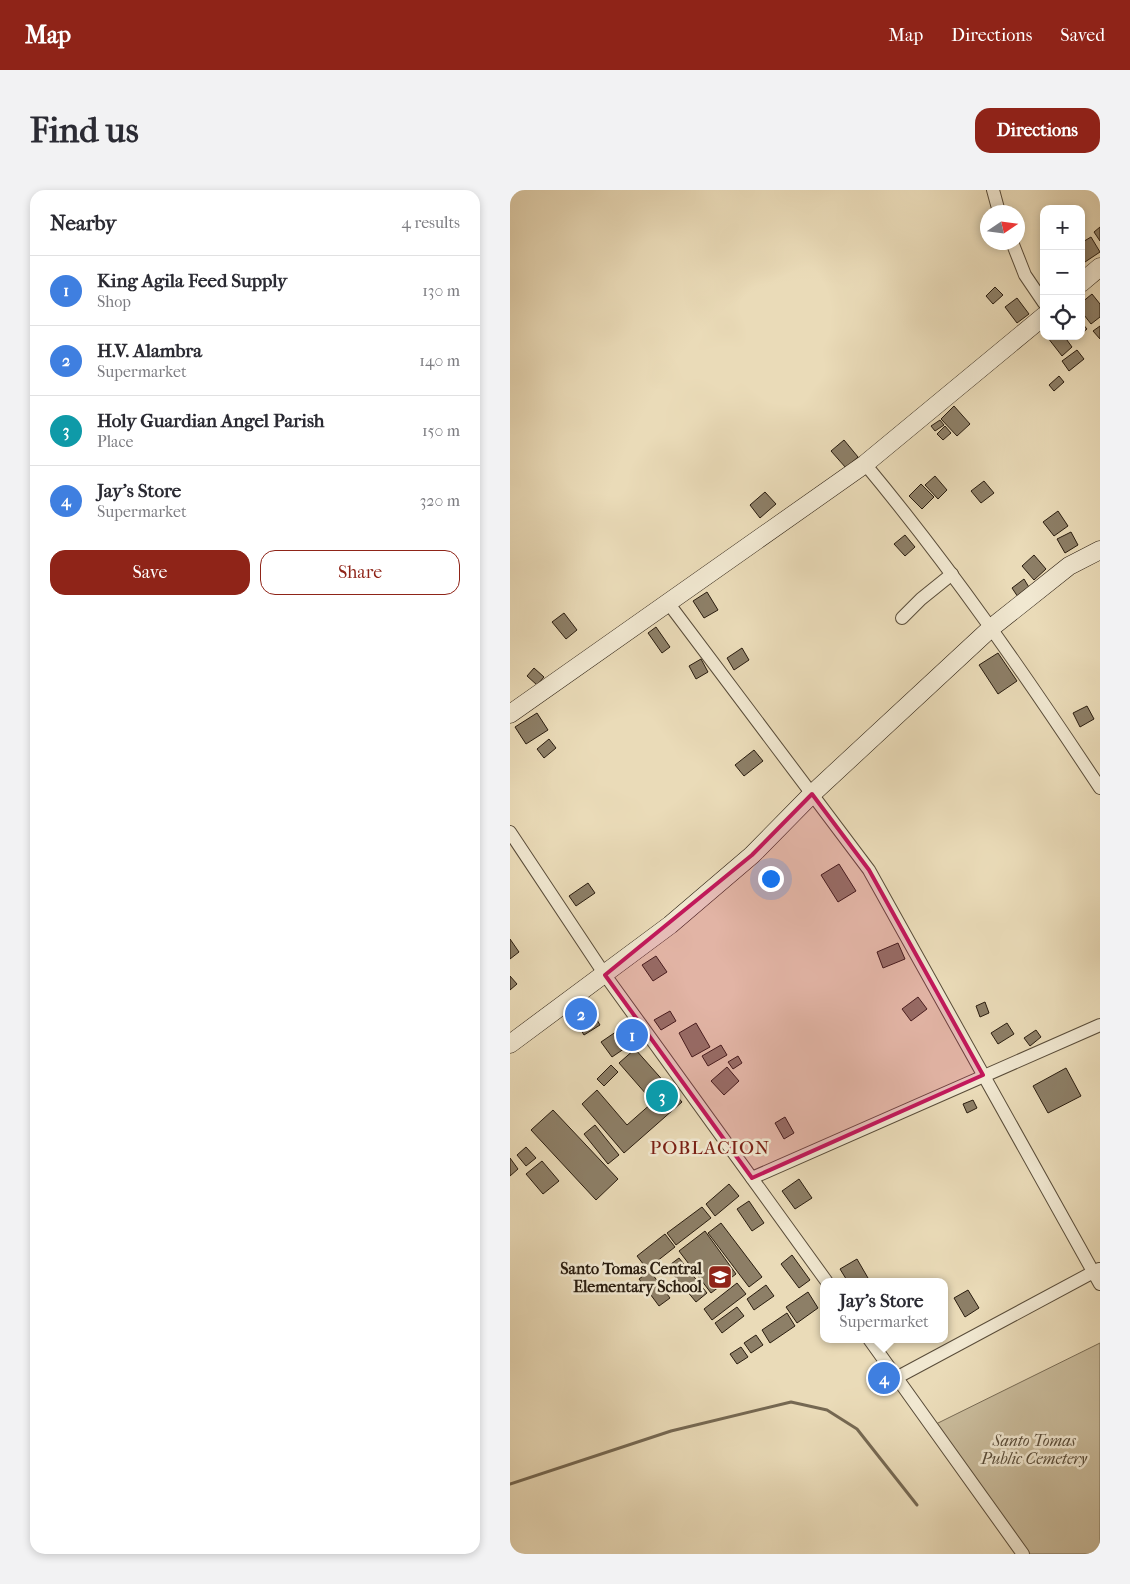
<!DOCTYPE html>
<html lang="en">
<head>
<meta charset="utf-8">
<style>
	body { margin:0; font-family:"IM FELL French Canon",serif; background:#f2f2f3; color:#2b2b33 }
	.controls { position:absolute; right:15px; top:15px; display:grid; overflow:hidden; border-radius:10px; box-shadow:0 2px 8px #0003 }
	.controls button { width:45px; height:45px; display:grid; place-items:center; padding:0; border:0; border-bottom:1px solid #e1e1e2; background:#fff; color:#2b2b33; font:25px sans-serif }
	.compass { position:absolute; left:470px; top:15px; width:45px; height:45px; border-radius:50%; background:#fff; box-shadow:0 2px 8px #0003; rotate:77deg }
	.you { position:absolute; left:260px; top:688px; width:18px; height:18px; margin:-12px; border:4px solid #fff; border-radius:50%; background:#1a73e8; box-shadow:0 0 0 8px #1a73e833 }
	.badge { display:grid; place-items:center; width:32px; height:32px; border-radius:50%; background:#8f2418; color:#fff; font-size:16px; font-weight:700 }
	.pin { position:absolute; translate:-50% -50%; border:2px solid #fff; box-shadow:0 1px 5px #0006 }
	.popup { position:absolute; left:310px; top:1088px; width:128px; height:65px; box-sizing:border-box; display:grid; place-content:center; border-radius:10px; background:#fff; filter:drop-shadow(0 1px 4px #0005); font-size:16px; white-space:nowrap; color:#7c7c81 }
	.popup b { font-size:19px; color:#2b2b33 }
	.popup::after { content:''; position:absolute; left:50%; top:100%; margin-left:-10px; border:10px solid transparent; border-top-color:#fff }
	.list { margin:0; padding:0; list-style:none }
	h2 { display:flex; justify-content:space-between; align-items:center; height:65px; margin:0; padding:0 20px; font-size:21px }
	h2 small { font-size:16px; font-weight:400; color:#7c7c81 }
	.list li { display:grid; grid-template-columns:32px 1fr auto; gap:15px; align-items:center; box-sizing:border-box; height:70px; padding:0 20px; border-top:1px solid #e1e1e2 }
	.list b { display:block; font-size:19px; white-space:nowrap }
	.list p { margin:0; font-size:16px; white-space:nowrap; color:#7c7c81 }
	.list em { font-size:16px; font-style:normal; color:#7c7c81 }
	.actions { display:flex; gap:10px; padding:15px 20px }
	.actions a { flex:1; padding:11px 0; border:1px solid #8f2418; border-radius:15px; text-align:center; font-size:18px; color:#8f2418 }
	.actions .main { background:#8f2418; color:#fff }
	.icon { flex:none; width:28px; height:28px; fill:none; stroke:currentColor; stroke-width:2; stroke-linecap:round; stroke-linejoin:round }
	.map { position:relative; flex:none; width:590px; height:1364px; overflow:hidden; border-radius:15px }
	header { display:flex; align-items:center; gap:30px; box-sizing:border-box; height:70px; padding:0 25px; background:#8f2418; color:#fff }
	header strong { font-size:24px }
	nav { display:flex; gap:28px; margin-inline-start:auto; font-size:18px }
	.intro { display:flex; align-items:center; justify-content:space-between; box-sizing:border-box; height:120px; padding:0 30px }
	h1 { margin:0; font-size:35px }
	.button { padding:12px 22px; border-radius:15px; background:#8f2418; color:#fff; font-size:18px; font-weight:700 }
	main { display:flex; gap:30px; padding:0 30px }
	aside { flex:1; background:#fff; border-radius:15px; box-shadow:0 2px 8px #0003 }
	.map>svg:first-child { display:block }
</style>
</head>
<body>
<header>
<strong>Map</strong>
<nav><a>Map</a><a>Directions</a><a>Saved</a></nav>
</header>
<div class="intro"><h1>Find us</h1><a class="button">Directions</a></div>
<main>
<aside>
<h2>Nearby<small>4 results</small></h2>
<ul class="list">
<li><span class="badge" style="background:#3f7fe0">1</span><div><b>King Agila Feed Supply</b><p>Shop</p></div><em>130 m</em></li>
<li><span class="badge" style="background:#3f7fe0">2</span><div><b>H.V. Alambra</b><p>Supermarket</p></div><em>140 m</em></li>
<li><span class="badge" style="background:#0f9aa8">3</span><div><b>Holy Guardian Angel Parish</b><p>Place</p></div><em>150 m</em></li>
<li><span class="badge" style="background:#3f7fe0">4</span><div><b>Jay's Store</b><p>Supermarket</p></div><em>320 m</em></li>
</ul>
<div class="actions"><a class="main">Save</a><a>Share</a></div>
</aside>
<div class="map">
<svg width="590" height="1364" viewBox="0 0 590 1364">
	<rect width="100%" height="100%" fill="#eadbb8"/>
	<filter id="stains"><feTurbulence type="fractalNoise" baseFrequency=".004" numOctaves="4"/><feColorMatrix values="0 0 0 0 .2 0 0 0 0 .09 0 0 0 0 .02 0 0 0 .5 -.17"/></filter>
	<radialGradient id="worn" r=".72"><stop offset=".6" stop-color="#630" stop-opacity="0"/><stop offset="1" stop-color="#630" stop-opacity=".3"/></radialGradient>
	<!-- green -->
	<path fill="#c9bb9b" stroke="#796c55" d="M590,1153V1364H516L426,1234Z"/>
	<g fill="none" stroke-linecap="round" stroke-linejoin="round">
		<!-- stream -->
		<path stroke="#756852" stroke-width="3" d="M0,1294L161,1241L281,1212L317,1220L347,1239L407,1315"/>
	</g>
	<!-- building -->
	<g fill="#8d7f67" stroke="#291c0f">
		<path d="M590,37V51L584,42Z"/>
		<path d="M581,47L590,62L572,74L571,53Z"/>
		<path d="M485,97L493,105L483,114L476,106Z"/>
		<path d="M582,104L590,114V127L581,134L571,121V113Z"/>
		<path d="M507,108L519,124L507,133L495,117Z"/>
		<path d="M571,132L577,139L571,144Z"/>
		<path d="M590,136V149L583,141Z"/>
		<path d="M540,146H554L562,157L552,166L538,148Z"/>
		<path d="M567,160L574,169L559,181L552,171Z"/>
		<path d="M549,186L554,192L544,201L539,195Z"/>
		<path d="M444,216L460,234L447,246L431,229Z"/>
		<path d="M430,230L434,235L425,241L421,236Z"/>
		<path d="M435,236L441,243L433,250L427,244Z"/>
		<path d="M334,250L348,267L336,278L321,261Z"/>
		<path d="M425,286L437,300L428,309L415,295Z"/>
		<path d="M474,291L484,303L471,313L461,301Z"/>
		<path d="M411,294L424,307L412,319L399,306Z"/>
		<path d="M255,302L266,314L250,328L240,315Z"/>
		<path d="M548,321L558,336L544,346L533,332Z"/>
		<path d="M561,342L568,355L555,363L547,349Z"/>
		<path d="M395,345L405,357L395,366L384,354Z"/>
		<path d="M524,365L536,379L524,390L512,376Z"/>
		<path d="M514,389L520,399L508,407L502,398Z"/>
		<path d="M197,402L208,420L194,428L183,411Z"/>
		<path d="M54,423L67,440L56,449L42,432Z"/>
		<path d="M146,437L160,457L152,463L138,443Z"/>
		<path d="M232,458L239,470L224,480L217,468Z"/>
		<path d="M488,463L507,491L488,504L469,475Z"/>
		<path d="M191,469L198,482L186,489L179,476Z"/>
		<path d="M24,478L34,487L27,495L17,486Z"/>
		<path d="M577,516L584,529L570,537L563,523Z"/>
		<path d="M27,523L38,540L16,554L5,537Z"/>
		<path d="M39,549L46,558L34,568L27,559Z"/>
		<path d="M244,560L253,571L234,586L225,575Z"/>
		<path d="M329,674L346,701L328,712L311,685Z"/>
		<path d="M78,693L85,703L66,716L59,706Z"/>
		<path d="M0,749L9,762L0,769Z"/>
		<path d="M388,753L395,769L373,778L367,762Z"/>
		<path d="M146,766L157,782L143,791L132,775Z"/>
		<path d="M0,786L7,794L0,800Z"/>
		<path d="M408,807L417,819L401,831L392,819Z"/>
		<path d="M475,812L479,823L470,827L466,816Z"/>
		<path d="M78,815L90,835L74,845L62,825Z"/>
		<path d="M160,821L166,831L151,840L144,830Z"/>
		<path d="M119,833L130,848L102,867L91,852Z"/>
		<path d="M186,833L200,857L182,867L169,843Z"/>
		<path d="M497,833L504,844L488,854L481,843Z"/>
		<path d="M526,840L531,847L520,856L514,848Z"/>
		<path d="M211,855L217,865L198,876L192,866Z"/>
		<path d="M125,859L172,912L114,963L72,914L87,900L117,935L143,912L109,873Z"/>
		<path d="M228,866L232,873L223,879L218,872Z"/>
		<path d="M101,875L108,882L94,896L87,889Z"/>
		<path d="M217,877L229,891L214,905L201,891Z"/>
		<path d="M556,878L571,906L538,923L523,896Z"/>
		<path d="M463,910L467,918L457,923L453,914Z"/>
		<path d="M43,920L108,989L86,1010L21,940Z"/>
		<path d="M275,927L284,943L274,949L265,933Z"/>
		<path d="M85,935L109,965L98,974L74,944Z"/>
		<path d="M16,957L26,968L16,976L7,965Z"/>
		<path d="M0,968L8,979L0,986Z"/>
		<path d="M32,971L49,991L33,1004L16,984Z"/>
		<path d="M289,989L302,1008L285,1019L272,1001Z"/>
		<path d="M219,994L229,1006L205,1026L196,1014Z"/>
		<path d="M239,1011L254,1033L242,1041L227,1019Z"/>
		<path d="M192,1017L201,1028L166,1055L157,1043Z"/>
		<path d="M211,1033L252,1087L239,1097L198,1043Z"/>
		<path d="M195,1041L226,1084L201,1103L169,1061Z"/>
		<path d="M155,1044L165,1057L137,1079L127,1066Z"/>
		<path d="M282,1065L300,1090L289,1098L271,1074Z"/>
		<path d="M169,1068L197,1103L186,1112L157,1077Z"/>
		<path d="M347,1069L358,1088L352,1092H338L330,1079Z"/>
		<path d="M140,1081L160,1108L149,1116L129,1089Z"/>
		<path d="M227,1093L236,1104L202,1130L194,1119Z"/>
		<path d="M256,1095L264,1106L244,1120L237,1109Z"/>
		<path d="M458,1100L469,1118L455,1127L444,1108Z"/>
		<path d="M298,1102L308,1118L287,1133L276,1117Z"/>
		<path d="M227,1117L234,1126L212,1143L205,1133Z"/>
		<path d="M277,1123L285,1136L260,1153L252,1140Z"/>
		<path d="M246,1145L253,1155L241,1163L234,1153Z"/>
		<path d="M231,1157L238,1167L227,1174L220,1164Z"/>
		<path d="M374,1182L380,1191L374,1195L368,1187Z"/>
	</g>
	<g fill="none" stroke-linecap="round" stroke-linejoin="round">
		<defs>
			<g id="street">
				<path d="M483,0L489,22"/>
				<path d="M502,52L515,85L534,113"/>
				<path d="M355,274C440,376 516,486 590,598"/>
				<path d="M159,414L359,680L590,1094"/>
				<path d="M392,428L411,409L442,384"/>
				<path d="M0,642L95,785L317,1092"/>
				<path d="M242,988L590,835"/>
				<path d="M359,1149L513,1364"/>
				<path d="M386,1188L589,1079"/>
			</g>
			<g id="secondary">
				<path d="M571,93L590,77"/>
				<path d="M0,524L355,274L534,126"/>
				<path d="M0,854L160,735L242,665L302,604L481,438L559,376L590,360"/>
			</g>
		</defs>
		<!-- street casing -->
		<use href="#street" stroke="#594c39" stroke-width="14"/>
		<!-- secondary casing -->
		<use href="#secondary" stroke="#291c0f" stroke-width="19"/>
		<!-- street -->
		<use href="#street" stroke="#f1e8d1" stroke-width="12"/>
		<!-- secondary -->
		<use href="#secondary" stroke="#f1e8d1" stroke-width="18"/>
	</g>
	<!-- marked area -->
	<path fill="#c2185b" fill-opacity="0.2" stroke="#c2185b" stroke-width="4" stroke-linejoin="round" d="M302,604L359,680L473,885L242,988L95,785L242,665Z"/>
	<!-- icons -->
	<defs>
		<symbol id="school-square" viewBox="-11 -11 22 22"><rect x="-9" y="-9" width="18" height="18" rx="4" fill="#8f2418" stroke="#f1e8d1"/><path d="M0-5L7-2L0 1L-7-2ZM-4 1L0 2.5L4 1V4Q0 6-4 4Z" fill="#fff"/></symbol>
	</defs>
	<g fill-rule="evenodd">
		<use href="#school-square" x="196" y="1073" width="28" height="28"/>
	</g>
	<g text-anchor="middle" stroke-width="5" stroke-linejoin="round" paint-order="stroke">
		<!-- poi labels -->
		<g font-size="16" font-weight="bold" fill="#291c0f" stroke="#f1e8d1" text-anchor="end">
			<text x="192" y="1084">Santo Tomas Central<tspan x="192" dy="18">Elementary School</tspan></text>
		</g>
		<!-- park labels -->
		<g font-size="16" font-style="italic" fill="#594c39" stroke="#f1e8d1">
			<text x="524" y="1256">Santo Tomas<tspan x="524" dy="18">Public Cemetery</tspan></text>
		</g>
		<!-- quarter labels -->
		<g font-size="19" letter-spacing="1" fill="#7a1f14" stroke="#f1e8d1">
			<text x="200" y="964">POBLACION</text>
		</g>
	</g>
	<rect width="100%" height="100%" filter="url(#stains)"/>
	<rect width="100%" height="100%" fill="url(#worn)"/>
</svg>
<div class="controls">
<button>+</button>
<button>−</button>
<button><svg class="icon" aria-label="locate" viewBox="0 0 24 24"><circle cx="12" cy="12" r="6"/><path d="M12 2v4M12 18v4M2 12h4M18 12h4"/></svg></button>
</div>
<svg class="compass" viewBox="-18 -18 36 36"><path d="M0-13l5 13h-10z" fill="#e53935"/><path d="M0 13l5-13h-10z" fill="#7c7c81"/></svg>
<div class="you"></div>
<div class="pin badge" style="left:122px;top:845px;background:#3f7fe0">1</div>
<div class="pin badge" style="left:71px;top:824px;background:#3f7fe0">2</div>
<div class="pin badge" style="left:152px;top:906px;background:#0f9aa8">3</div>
<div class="pin badge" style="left:374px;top:1188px;background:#3f7fe0">4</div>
<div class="popup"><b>Jay's Store</b>Supermarket</div>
</div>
</main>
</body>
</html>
